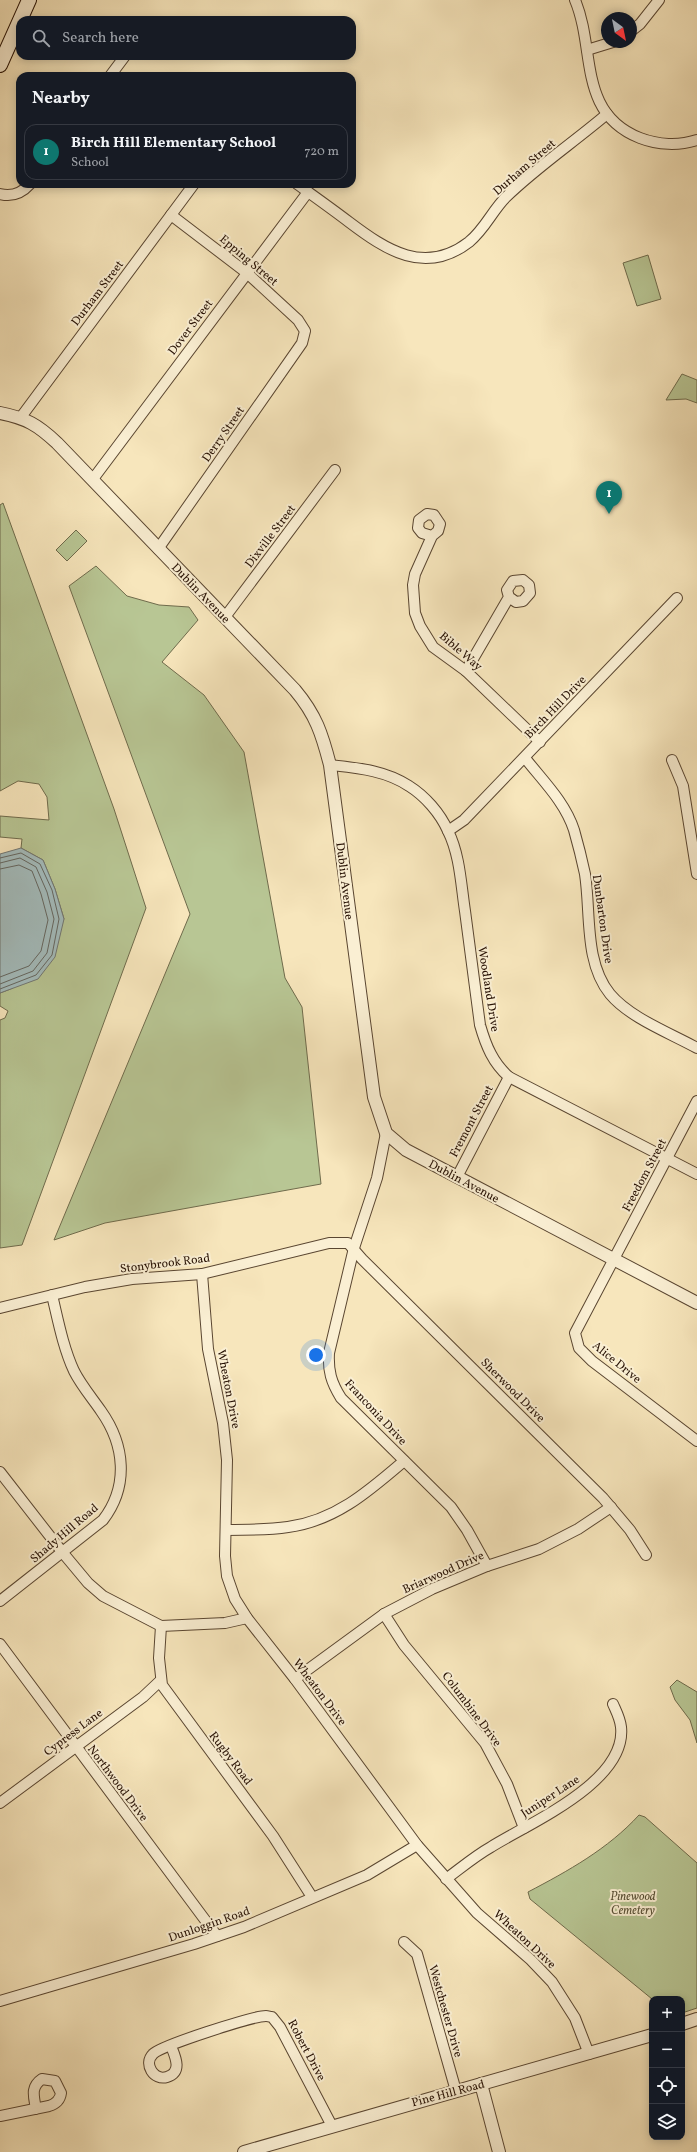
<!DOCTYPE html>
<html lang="en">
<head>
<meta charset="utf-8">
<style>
	body { margin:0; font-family:Vollkorn,serif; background:#242831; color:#f1f3f6 }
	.controls { position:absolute; right:12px; bottom:12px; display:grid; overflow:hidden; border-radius:8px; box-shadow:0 2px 10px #0003 }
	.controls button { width:36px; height:36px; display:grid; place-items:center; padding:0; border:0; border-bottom:1px solid #363941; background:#171b24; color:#f1f3f6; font:20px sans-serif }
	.compass { position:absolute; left:601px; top:12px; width:36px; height:36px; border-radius:50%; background:#171b24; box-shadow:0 2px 10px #0003; rotate:147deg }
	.you { position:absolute; left:316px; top:1355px; width:14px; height:14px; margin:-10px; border:3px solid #fff; border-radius:50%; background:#1a73e8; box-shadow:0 0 0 6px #1a73e833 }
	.badge { display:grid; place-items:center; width:26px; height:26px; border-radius:50%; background:#0f766e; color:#fff; font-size:13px; font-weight:700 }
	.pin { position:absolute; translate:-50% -33px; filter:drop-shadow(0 1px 2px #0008) }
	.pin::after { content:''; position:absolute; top:21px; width:14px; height:12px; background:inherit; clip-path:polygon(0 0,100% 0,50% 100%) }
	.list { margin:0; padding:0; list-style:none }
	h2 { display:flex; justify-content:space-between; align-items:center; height:52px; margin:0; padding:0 16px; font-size:17px }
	h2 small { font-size:13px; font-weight:400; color:#9ea1a6 }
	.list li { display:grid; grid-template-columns:26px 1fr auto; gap:12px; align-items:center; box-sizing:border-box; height:56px; margin:0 8px 8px; padding:0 8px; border:1px solid #363941; border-radius:12px }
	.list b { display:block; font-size:15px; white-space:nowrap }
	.list p { margin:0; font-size:13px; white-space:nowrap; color:#9ea1a6 }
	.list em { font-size:13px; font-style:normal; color:#9ea1a6 }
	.icon { flex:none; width:22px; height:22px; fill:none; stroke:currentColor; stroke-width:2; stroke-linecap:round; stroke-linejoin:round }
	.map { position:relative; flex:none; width:697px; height:2152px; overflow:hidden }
	.search { position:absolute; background:#171b24; box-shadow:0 2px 10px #0003; left:16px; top:16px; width:340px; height:44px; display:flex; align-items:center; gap:10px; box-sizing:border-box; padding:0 14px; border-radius:12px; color:#9ea1a6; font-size:15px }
	.panel { position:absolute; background:#171b24; box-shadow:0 2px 10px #0003; left:16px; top:72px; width:340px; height:116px; border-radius:12px }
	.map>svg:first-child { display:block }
</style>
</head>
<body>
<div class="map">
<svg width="697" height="2152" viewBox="0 0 697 2152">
	<rect width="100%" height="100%" fill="#f7e6bc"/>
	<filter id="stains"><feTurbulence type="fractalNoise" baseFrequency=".005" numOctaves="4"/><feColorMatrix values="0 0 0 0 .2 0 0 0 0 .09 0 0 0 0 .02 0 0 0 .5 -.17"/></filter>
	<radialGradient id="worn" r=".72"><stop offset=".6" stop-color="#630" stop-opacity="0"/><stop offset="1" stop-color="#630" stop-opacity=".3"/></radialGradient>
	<!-- green -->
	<g fill="#b8c694" stroke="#6f6b4c">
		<path d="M648,255L661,299L637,306L623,263Z"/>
		<path d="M682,374L697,380V403L686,399L666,400Z"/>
		<path d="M3,503L114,809L146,908L22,1245L0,1248V1020L5,1018L8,1011L0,1006V993L13,988L64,919L55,889L43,860L21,848L22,839L0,837V816L49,820L47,797L39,784L18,781L0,791V505Z"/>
		<path d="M76,530L87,541L67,561L56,550Z"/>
		<path d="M96,566L127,596L159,605L189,607L198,620L162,662L204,695L244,752L285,978L302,1007L321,1184L105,1223L54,1240L190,914L69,586Z"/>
		<path d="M677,1680L697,1692V1743L690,1720L675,1700L670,1687Z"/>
		<path d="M639,1815L645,1817L697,1863V2008L682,2013V1999H652L530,1899L528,1892C568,1871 608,1849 639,1815Z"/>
	</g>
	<!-- water -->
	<path fill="#a3bcbd" stroke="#717773" d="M21,848L43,860L55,889L64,919L55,957L38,979L0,993V854Z"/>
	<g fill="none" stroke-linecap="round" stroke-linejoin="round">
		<!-- shore -->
		<g stroke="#646660" stroke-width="1">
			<path d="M0,858L21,853L40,864L52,890L59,919L52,955L36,975L0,989"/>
			<path d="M0,863L20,858L36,867L47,892L54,919L47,953L33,971L0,984"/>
			<path d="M0,869L19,865L32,871L41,894L48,920L41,951L29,966L0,977"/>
		</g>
		<defs>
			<g id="minor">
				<path d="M575,0C596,50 577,113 640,138C658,145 679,146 697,140"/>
				<path d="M631,31L640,24L659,0"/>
				<path d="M587,50L613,42"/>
				<path d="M110,76L125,56"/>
				<path d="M297,184C315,197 332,209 349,222C386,250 425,276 469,242C485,229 492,211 506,197C537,167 574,142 607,114"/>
				<path d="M0,194C12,197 22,193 30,184"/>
				<path d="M21,417L194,184"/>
				<path d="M93,479L308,192"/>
				<path d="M432,536L422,533L418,528L419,520L427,514L434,515L440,524L438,531L432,536L415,574L413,585L415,613L420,626L433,647L466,671L540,742"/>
				<path d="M158,549L302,343L305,331L298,320L247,273L171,215"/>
				<path d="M225,617L335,470"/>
				<path d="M466,671L509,597L516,602L523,601L530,593L529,585L523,580L513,581L507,590L509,597"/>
				<path d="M525,758C543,781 565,802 574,830C578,844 582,860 585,874C591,913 584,962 610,994C630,1018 670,1033 697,1048"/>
				<path d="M672,760L683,786L697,874"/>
				<path d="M330,765C357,768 385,770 409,786C425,796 440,813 448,831C460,855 461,885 465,911C470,949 475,987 480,1025C486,1046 493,1063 509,1077L697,1174"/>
				<path d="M448,831L464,820L677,598"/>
				<path d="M697,1101L575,1333L579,1348L592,1361L697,1441"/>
				<path d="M386,1133L377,1178L354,1248L329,1353C328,1371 331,1382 341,1398L451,1507L467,1530L487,1566"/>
				<path d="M457,1177L509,1077"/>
				<path d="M202,1274L208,1349L223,1423L227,1460L225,1556L227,1576L235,1599L247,1618L295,1679L417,1845L477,1913L531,1960L552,1982L575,2018L589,2054"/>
				<path d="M0,1308L85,1287L132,1279L202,1274L329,1243H348L362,1259L603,1498L630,1530L646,1555"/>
				<path d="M0,1472L63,1553L88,1583L103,1596L161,1626L225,1623L247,1618"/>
				<path d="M226,1530C247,1530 268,1530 288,1527C335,1521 369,1491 404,1461"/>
				<path d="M0,1601L103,1520C129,1486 125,1445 101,1411C92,1398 81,1385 74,1371C63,1347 58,1320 52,1295"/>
				<path d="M384,1614L404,1645L485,1743L507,1784L524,1828"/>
				<path d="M161,1626L159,1658L162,1685L273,1836L312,1897"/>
				<path d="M0,1644L217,1936"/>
				<path d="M295,1679L384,1614L432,1589L487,1566L539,1549L578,1529L611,1507"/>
				<path d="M0,1803L143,1697L160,1681"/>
				<path d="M446,1879C461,1868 475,1856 491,1847C529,1823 627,1782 621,1727C620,1718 616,1711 613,1704"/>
				<path d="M404,1942L417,1954L456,2091"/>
				<path d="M0,2001L194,1944L244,1927L367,1875L417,1845"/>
				<path d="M171,2046C175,2056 183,2072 167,2077C154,2081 143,2064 153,2054C160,2046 253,2016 266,2016C268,2016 270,2017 272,2017L280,2027L332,2126"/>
				<path d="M0,2116L49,2106C56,2104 60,2100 61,2093L55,2081L42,2079C30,2087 34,2097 36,2109"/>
			</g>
			<g id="tertiary">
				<path d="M0,413C26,418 38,425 57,443L295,690C316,715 322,734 330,765L374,1097L386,1133L406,1150L697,1303"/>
				<path d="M682,2024L697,2019"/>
				<path d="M481,2084L499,2152"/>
				<path d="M244,2152L652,2035"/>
			</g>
			<path id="secondary" d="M0,65L29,0"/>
		</defs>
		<!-- minor casing -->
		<use href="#minor" stroke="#5a4631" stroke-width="12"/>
		<!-- tertiary casing -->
		<use href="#tertiary" stroke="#5a4631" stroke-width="14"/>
		<!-- secondary casing -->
		<use href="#secondary" stroke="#261003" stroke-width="16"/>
		<!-- minor -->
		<use href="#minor" stroke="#faefd3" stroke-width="10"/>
		<!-- tertiary -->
		<use href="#tertiary" stroke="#faefd3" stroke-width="12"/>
		<!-- secondary -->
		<use href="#secondary" stroke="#faefd3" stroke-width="14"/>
	</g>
	<g text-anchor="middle" stroke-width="4" stroke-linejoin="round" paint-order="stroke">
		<!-- street labels -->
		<g font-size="12" fill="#261003" stroke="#faefd3">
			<text transform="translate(524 167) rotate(-41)" y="4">Durham Street</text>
			<text transform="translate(249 260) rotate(40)" y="4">Epping Street</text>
			<text transform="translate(97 293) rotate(-53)" y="4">Durham Street</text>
			<text transform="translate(190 327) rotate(-53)" y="4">Dover Street</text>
			<text transform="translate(223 434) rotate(-55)" y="4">Derry Street</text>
			<text transform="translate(270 536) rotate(-53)" y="4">Dixville Street</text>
			<text transform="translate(201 593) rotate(46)" y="4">Dublin Avenue</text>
			<text transform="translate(461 651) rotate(41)" y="4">Bible Way</text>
			<text transform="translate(555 707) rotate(-46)" y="4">Birch Hill Drive</text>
			<text transform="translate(345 881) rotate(83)" y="4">Dublin Avenue</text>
			<text transform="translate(603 919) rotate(82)" y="4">Dunbarton Drive</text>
			<text transform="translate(489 989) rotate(81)" y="4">Woodland Drive</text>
			<text transform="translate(471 1121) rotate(-62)" y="4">Fremont Street</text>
			<text transform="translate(644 1175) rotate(-62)" y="4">Freedom Street</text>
			<text transform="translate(464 1181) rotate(28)" y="4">Dublin Avenue</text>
			<text transform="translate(165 1263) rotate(-7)" y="4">Stonybrook Road</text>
			<text transform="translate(617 1362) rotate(39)" y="4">Alice Drive</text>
			<text transform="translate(229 1389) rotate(79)" y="4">Wheaton Drive</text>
			<text transform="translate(513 1390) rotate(45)" y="4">Sherwood Drive</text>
			<text transform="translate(376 1412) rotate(47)" y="4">Franconia Drive</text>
			<text transform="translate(64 1533) rotate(-40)" y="4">Shady Hill Road</text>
			<text transform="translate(443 1572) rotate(-24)" y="4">Briarwood Drive</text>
			<text transform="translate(320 1692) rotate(53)" y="4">Wheaton Drive</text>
			<text transform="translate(472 1709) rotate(53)" y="4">Columbine Drive</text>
			<text transform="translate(73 1732) rotate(-37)" y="4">Cypress Lane</text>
			<text transform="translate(231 1758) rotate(53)" y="4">Rugby Road</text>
			<text transform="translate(118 1783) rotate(53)" y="4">Northwood Drive</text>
			<text transform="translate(550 1796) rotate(-33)" y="4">Juniper Lane</text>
			<text transform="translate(209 1924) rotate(-19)" y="4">Dunloggin Road</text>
			<text transform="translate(525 1939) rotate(43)" y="4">Wheaton Drive</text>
			<text transform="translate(446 2011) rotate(74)" y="4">Westchester Drive</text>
			<text transform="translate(307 2050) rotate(62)" y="4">Robert Drive</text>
			<text transform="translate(448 2093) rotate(-15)" y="4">Pine Hill Road</text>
		</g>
		<!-- park labels -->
		<g font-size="12" font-style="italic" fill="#595036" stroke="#faefd3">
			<text x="633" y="1900">Pinewood<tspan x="633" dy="14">Cemetery</tspan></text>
		</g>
	</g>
	<rect width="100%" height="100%" filter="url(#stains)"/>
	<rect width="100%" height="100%" fill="url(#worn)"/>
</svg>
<div class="controls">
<button>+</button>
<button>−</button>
<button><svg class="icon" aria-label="locate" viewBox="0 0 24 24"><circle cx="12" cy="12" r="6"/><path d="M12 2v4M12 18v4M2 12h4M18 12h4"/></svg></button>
<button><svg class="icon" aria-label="layers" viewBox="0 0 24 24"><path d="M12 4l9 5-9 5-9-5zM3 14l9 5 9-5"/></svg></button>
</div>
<svg class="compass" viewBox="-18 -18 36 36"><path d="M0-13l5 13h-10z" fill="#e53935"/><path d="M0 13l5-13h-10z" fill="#9ea1a6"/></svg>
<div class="you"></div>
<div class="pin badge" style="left:609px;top:514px">1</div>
<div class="search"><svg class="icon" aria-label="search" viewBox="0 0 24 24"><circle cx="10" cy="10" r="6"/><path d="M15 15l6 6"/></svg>Search here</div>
<section class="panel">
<h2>Nearby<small></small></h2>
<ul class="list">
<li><span class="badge">1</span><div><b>Birch Hill Elementary School</b><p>School</p></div><em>720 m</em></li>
</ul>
</section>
</div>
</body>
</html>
